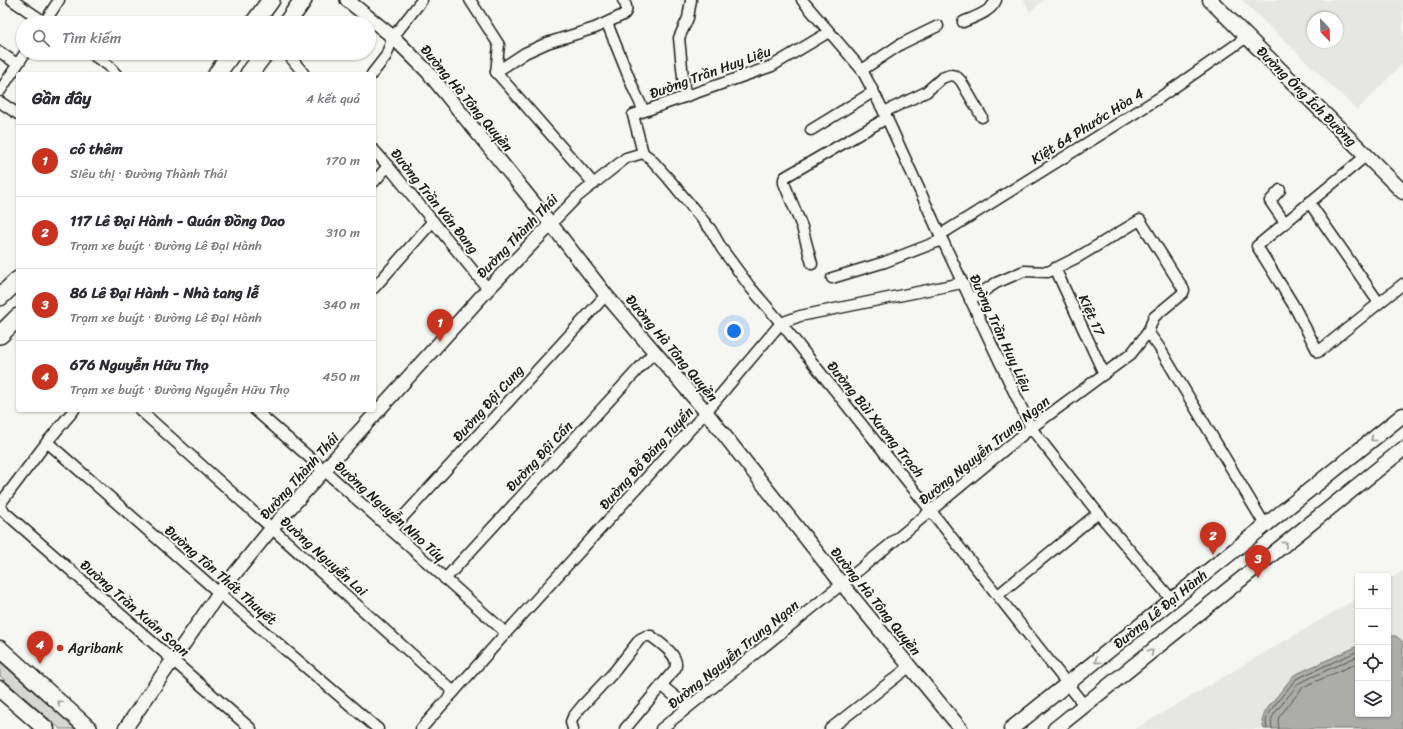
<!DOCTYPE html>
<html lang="vi">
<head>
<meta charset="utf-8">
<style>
	body { margin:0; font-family:Sriracha,sans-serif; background:#f7f7f7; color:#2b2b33 }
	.controls { position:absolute; right:12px; bottom:12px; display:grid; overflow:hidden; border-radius:4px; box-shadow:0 1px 3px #0004 }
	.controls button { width:36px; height:36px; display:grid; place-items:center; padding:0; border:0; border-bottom:1px solid #e1e1e2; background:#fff; color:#2b2b33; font:20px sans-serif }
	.compass { position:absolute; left:1307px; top:12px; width:36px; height:36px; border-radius:50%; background:#fff; box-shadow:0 1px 3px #0004; rotate:157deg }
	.you { position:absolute; left:734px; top:331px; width:14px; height:14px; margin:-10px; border:3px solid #fff; border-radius:50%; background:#1a73e8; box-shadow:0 0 0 6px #1a73e833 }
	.badge { display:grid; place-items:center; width:26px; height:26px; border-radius:50%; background:#c8321e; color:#fff; font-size:13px; font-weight:700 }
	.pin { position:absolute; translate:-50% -33px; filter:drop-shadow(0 1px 2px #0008) }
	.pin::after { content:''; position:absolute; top:21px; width:14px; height:12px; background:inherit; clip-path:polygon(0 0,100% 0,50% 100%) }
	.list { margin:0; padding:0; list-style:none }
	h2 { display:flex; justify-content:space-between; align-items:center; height:52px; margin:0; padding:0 16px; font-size:17px }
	h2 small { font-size:13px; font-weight:400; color:#7c7c81 }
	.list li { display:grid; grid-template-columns:26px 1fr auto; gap:12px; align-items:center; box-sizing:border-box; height:72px; padding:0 16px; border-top:1px solid #e1e1e2 }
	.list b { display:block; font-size:15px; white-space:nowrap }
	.list p { margin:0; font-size:13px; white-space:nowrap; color:#7c7c81 }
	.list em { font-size:13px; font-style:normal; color:#7c7c81 }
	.icon { flex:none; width:22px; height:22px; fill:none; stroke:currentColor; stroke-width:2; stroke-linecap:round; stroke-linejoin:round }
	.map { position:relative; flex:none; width:1403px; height:729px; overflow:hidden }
	.search { position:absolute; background:#fff; box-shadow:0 1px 3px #0004; left:16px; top:16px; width:360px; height:44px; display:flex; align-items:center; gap:10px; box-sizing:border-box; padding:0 14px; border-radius:22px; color:#7c7c81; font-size:15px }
	.panel { position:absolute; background:#fff; box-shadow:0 1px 3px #0004; left:16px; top:72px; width:360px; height:340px; border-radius:4px }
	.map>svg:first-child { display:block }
</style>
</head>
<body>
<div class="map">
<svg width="1403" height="729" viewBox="0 0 1403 729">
	<rect width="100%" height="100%" fill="#f6f6f2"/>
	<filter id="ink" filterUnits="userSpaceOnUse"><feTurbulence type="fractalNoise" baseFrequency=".025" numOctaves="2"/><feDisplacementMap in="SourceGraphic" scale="8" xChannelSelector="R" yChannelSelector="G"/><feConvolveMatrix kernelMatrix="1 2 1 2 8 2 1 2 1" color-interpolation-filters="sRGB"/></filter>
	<g filter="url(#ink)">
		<!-- built -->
		<g fill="#e6e6e2" fill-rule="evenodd">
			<path d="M1024,0H1044L1030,12Z"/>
			<path d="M1242,0H1403V63L1357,110ZM1313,18H1337V42H1313Z"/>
			<path d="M1403,571V729H1135L1358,598V714H1388V580Z"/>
		</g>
		<!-- green -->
		<path fill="#d6d6d2" stroke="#797977" d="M0,662L76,729H60L0,676Z"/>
		<!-- water -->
		<path fill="#acaca9" stroke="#727271" d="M1388,636H1396L1403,642V729H1264L1262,720L1266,710L1294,675L1358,646V714H1388Z"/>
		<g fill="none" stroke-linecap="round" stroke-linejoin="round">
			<!-- shore -->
			<g stroke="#565654" stroke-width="1">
				<path d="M1267,729L1266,721L1269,712L1296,679L1358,651"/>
				<path d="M1272,729L1271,721L1274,714L1299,683L1358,656"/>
				<path d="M1279,729L1278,721L1279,717L1303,687L1358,663"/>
			</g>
			<defs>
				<g id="minor">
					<path d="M12,0L46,23"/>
					<path d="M470,0L499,45L496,72L594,184"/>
					<path d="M802,0L862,70L884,112L940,235L1031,428L1098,513L1172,600"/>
					<path d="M963,22C975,17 991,12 996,0"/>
					<path d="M44,23L59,0"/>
					<path d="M607,23L634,90L644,111"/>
					<path d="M0,52L17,64"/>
					<path d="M90,53L108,65L116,74"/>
					<path d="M287,53L304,74"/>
					<path d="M862,70L901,44L938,26"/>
					<path d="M496,72L525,53L547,43L595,28L623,15C628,11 627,6 623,0"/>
					<path d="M372,74L386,56L393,37L422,0"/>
					<path d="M0,91L25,53"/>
					<path d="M685,97L679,38L688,18L691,0"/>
					<path d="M0,102L18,114"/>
					<path d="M884,112L926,92L942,78L950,75L956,76L961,81L982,117"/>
					<path d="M811,130L873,92"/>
					<path d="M374,150L388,166L488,289"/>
					<path d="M643,153L650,158L668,178L711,230L722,249L750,287L781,323L931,511L1084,705"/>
					<path d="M643,153L633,115L772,66L829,32"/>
					<path d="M1367,155L1257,246L1294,306L1318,352L1403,284"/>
					<path d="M374,182L388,166"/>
					<path d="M1280,190L1270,201L1285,223"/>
					<path d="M1309,202L1379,303"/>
					<path d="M551,224L577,197L626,158L643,153"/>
					<path d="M940,235L1159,98L1247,37"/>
					<path d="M812,264L802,227L784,183V179L785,177L887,118"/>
					<path d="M1055,268L1104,374"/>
					<path d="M832,278L885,262L942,240"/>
					<path d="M374,288L433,221"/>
					<path d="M970,300L996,283L1024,271L1048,272L1078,257L1140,220L1184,290L1183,293L1154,317L1148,332"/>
					<path d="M140,410L454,692"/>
					<path d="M255,410L325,471L506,633"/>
					<path d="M47,442L219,593L378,729"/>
					<path d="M0,504L47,442L74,410"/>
					<path d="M0,508L251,729"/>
					<path d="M391,530L606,295"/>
					<path d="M445,579L654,352"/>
					<path d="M998,595L1098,513"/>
					<path d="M661,685L688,707"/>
					<path d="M421,729L506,633L706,412L781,323L800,316L962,283"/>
					<path d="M573,729L571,722L573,717L582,706L614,672L640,639L646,636H651C660,643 681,656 675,669L625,729"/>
					<path d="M661,729L842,584L1031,428L1131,354L1148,332L1159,347L1265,525"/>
					<path d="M830,729L909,667"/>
				</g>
				<g id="tertiary">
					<path d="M347,0L393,37L427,71L551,224L606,295L706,412L842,584L961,729"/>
					<path d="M125,729L219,593L272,528L488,289L551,224"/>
				</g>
				<g id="secondary">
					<path d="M1210,0L1403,192"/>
					<path d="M1011,729L1403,415"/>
					<path d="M1055,729L1403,449"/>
				</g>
				<g id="primary">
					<path d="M0,649L89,729"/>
					<path d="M0,689L46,729"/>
				</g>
				<g id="trunk">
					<path d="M254,23L271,0"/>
					<path d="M287,23L303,0"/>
					<path d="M217,74L232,53"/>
					<path d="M249,74L265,53"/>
					<path d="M0,297L18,280"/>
					<path d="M0,335L18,317"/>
				</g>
			</defs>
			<!-- minor casing -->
			<use href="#minor" stroke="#1c1c1c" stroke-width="13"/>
			<!-- tertiary casing -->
			<use href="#tertiary" stroke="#1c1c1c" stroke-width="16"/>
			<!-- secondary casing -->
			<use href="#secondary" stroke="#1c1c1c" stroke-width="17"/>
			<!-- primary casing -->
			<use href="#primary" stroke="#1c1c1c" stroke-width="19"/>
			<!-- trunk casing -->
			<use href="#trunk" stroke="#1c1c1c" stroke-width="20"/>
			<!-- minor -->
			<use href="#minor" stroke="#f6f6f2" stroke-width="10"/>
			<!-- tertiary -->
			<use href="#tertiary" stroke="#f6f6f2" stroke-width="13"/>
			<!-- secondary -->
			<use href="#secondary" stroke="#f6f6f2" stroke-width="14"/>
			<!-- primary -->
			<use href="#primary" stroke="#f6f6f2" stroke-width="16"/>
			<!-- trunk -->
			<use href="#trunk" stroke="#f6f6f2" stroke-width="17"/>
		</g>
		<!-- one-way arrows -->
		<defs><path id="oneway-chevron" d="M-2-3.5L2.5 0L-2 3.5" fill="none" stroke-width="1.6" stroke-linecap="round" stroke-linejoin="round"/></defs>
		<g stroke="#949492">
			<use href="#oneway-chevron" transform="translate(1373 439) rotate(141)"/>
			<use href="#oneway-chevron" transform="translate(1285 544) rotate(-39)"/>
			<use href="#oneway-chevron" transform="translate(1151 652) rotate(-39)"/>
			<use href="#oneway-chevron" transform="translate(1097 661) rotate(141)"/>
			<use href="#oneway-chevron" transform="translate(60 703) rotate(-138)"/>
		</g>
	</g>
	<!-- markers -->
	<circle fill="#c8321e" stroke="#f6f6f2" stroke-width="1.5" cx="60" cy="648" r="4"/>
	<g text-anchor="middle" stroke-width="4" stroke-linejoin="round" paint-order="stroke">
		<!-- street labels -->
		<g font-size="14" fill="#1c1c1c" stroke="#f6f6f2">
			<text transform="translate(710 72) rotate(-20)" y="5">Đường Trần Huy Liệu</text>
			<text transform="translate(1307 96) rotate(45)" y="5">Đường Ông Ích Đường</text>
			<text transform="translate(467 98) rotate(50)" y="5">Đường Hà Tông Quyền</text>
			<text transform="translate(1087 126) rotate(-32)" y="5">Kiệt 64 Phước Hòa 4</text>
			<text transform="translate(435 201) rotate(51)" y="5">Đường Trần Văn Đang</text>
			<text transform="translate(517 236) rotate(-46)" y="5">Đường Thành Thái</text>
			<text transform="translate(1092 315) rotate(66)" y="5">Kiệt 17</text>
			<text transform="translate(1001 333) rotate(65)" y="5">Đường Trần Huy Liệu</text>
			<text transform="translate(672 348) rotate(50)" y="5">Đường Hà Tông Quyền</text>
			<text transform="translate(488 403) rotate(-48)" y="5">Đường Đội Cung</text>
			<text transform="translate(876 419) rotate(51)" y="5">Đường Bùi Xương Trạch</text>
			<text transform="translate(984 450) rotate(-39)" y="5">Đường Nguyễn Trung Ngạn</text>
			<text transform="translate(539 456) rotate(-47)" y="5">Đường Đội Cấn</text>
			<text transform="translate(646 458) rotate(-48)" y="5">Đường Đỗ Đăng Tuyển</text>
			<text transform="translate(299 476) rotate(-48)" y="5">Đường Thành Thái</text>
			<text transform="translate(390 511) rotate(42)" y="5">Đường Nguyễn Nho Túy</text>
			<text transform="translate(324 556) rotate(42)" y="5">Đường Nguyễn Lai</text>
			<text transform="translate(221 575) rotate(41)" y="5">Đường Tôn Thất Thuyết</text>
			<text transform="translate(876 601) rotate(51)" y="5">Đường Hà Tông Quyền</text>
			<text transform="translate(135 608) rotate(41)" y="5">Đường Trần Xuân Soạn</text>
			<text transform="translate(1160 609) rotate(-39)" y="5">Đường Lê Đại Hành</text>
			<text transform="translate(733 654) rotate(-39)" y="5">Đường Nguyễn Trung Ngạn</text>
		</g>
		<!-- poi labels -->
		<g font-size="14" fill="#1c1c1c" stroke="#f6f6f2" text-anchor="start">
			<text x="68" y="653">Agribank</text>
		</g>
	</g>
</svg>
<div class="controls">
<button>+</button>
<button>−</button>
<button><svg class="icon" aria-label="locate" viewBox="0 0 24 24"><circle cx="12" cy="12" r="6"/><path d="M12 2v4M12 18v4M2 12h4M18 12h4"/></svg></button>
<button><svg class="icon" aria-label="layers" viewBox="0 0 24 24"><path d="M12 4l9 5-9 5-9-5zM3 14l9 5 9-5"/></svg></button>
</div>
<svg class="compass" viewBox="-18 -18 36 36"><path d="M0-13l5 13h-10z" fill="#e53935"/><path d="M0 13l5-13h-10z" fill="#7c7c81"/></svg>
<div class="you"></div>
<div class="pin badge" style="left:440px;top:342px">1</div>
<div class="pin badge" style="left:1213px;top:555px">2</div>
<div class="pin badge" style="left:1258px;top:578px">3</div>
<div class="pin badge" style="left:40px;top:664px">4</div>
<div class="search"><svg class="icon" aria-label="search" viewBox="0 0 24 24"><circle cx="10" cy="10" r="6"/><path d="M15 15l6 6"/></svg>Tìm kiếm</div>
<section class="panel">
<h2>Gần đây<small>4 kết quả</small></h2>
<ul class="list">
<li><span class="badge">1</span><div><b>cô thêm</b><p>Siêu thị · Đường Thành Thái</p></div><em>170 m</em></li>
<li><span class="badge">2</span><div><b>117 Lê Đại Hành - Quán Đồng Dao</b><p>Trạm xe buýt · Đường Lê Đại Hành</p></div><em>310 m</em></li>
<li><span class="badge">3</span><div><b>86 Lê Đại Hành - Nhà tang lễ</b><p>Trạm xe buýt · Đường Lê Đại Hành</p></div><em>340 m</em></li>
<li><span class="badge">4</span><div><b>676 Nguyễn Hữu Thọ</b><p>Trạm xe buýt · Đường Nguyễn Hữu Thọ</p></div><em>450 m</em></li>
</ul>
</section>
</div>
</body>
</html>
